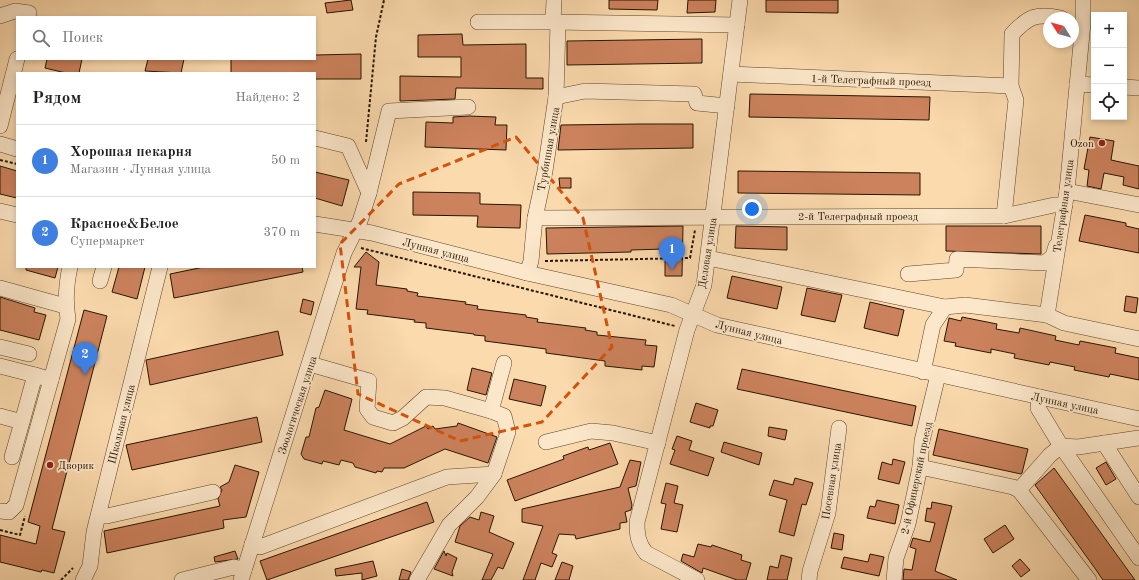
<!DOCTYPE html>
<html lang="ru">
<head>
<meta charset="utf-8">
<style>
	body { margin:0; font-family:"Old Standard TT",serif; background:#f2f2f2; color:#222 }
	.controls { position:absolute; right:12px; top:12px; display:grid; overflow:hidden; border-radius:0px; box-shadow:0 2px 6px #0003 }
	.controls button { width:36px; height:36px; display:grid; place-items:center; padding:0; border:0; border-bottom:1px solid #e0e0e0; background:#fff; color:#222; font:20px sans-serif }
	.compass { position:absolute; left:1043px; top:12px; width:36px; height:36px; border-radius:50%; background:#fff; box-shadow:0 2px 6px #0003; rotate:307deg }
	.you { position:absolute; left:752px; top:209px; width:14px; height:14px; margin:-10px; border:3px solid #fff; border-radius:50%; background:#1a73e8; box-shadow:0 0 0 6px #1a73e833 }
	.badge { display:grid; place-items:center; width:26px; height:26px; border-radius:50%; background:#d93025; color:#fff; font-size:13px; font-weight:700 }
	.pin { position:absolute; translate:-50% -33px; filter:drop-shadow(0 1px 2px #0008) }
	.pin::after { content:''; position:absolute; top:21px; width:14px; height:12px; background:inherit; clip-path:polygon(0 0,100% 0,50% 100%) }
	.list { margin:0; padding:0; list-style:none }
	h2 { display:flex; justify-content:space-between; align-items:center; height:52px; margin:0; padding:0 16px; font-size:17px }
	h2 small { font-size:13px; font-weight:400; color:#767676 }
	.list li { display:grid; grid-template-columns:26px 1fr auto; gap:12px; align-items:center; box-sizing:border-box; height:72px; padding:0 16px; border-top:1px solid #e0e0e0 }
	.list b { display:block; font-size:15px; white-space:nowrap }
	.list p { margin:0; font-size:13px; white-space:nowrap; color:#767676 }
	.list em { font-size:13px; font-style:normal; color:#767676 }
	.icon { flex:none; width:22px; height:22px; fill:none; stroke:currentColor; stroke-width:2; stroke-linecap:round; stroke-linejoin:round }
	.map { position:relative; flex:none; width:1139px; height:580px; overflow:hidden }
	.search { position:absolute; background:#fff; box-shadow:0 2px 6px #0003; left:16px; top:16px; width:300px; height:44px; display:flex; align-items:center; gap:10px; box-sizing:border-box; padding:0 14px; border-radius:0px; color:#767676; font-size:15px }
	.panel { position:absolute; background:#fff; box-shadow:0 2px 6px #0003; left:16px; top:72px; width:300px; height:196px; border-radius:0px }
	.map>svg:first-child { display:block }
</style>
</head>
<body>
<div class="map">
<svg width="1139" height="580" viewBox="0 0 1139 580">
	<rect width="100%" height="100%" fill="#fbdaad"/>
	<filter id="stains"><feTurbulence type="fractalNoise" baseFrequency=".005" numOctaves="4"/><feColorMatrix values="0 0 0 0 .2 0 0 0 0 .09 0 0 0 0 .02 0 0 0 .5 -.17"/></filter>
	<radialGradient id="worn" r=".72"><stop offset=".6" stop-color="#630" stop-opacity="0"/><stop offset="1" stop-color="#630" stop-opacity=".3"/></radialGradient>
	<!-- building -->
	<g fill="#cc825d" stroke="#271500">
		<path d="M351,0L353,10L327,13L325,3Z"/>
		<path d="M609,0H658L657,10L609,9Z"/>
		<path d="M688,0H716L715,12L687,13Z"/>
		<path d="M766,0H838V13L766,12Z"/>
		<path d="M462,34L463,45L526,44V78H543V89L456,88L455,99L400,101V76L461,77V57H418V35Z"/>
		<path d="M702,39V63L567,65V41Z"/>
		<path d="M361,54V79H315V73H231V59H315V55Z"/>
		<path d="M47,59H82L79,73H66L45,68Z"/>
		<path d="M148,59H184L181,73L145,71Z"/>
		<path d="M750,94L930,97L929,120L749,117Z"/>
		<path d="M469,116L496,117L495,125H507L506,150L425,147L426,122L453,123V117Z"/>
		<path d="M639,124H693V148L558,150L561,125Z"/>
		<path d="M1090,137L1114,141L1111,160L1139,166V189L1123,185L1124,177L1104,173L1101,189L1087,186L1089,170L1084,169Z"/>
		<path d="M0,166L17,171V198L0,194Z"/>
		<path d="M738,171L920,173V195L738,193Z"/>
		<path d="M315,172L349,180L342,206L315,198Z"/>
		<path d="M559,178H571V188H560Z"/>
		<path d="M413,192L480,193V204L521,205L520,228L477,227L478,216L413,215Z"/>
		<path d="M1085,215L1126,223V226L1139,229V253L1079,241Z"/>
		<path d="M683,226L682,276H665V249L631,250V252L547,254L546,228Z"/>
		<path d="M736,226L787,227V250L735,248Z"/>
		<path d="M946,226H1041V254L946,251Z"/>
		<path d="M366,252L379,262L376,285L407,289V291L418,293L417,296L466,302L465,304L478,306L477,309L526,315V317L538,319L537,322L586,328L585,330L597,332V335L646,340L645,345L657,346L654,367L642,366V370L605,366V361L546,353V349L485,341V336L474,335V334L426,328V323L414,322L415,320L367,314L368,310L356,309L361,267H354Z"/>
		<path d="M26,267H58L55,278L26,270Z"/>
		<path d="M119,267H145L137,299L112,292Z"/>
		<path d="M204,267H302L303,272L174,298L170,274Z"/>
		<path d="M732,276L782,287L777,309L727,298Z"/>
		<path d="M807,288L842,295L835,322L801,315Z"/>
		<path d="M1126,296L1138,298L1136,313L1124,311Z"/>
		<path d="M0,297L35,308L34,312L46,315L39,340L0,330Z"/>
		<path d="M303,299L314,302L311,315L300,312Z"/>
		<path d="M870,302L904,310L898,336L864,328Z"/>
		<path d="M84,310L107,316L52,529L65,532L54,573L42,570L41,572L0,562V535L36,544L40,526L28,522Z"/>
		<path d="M962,317L997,324L996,329L1019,333L1020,328L1056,336L1055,340L1079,345L1080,341L1116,348L1115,353L1139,358V380L1110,374L1109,377L1074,370L1075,367L1050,362L1049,365L1014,358L1015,354L991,349V353L955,346L956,343L944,341L949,318L961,321Z"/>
		<path d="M278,331L283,355L150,385L146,360Z"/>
		<path d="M472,368L492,373L486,395L467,390Z"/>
		<path d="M742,369L916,406L912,426L737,389Z"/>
		<path d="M514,379L546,386L541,406L509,399Z"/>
		<path d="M325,390L352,399L344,430L390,444L426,426L428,429L433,426L435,429L457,426L458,423L497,437L488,463L445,449L404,468H384L382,472L377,471L376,473L355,467L353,463L341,460L339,465L323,461L322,464L304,459L301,454L306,437H309L316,408L319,407Z"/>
		<path d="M696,403L718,410L713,426H710V428L690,422Z"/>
		<path d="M257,417L262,442L132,470L126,445Z"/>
		<path d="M769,427L787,430L785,440L768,436Z"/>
		<path d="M939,429L1028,449L1022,473L1021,474L933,455Z"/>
		<path d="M677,436L692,441L689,450L714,458L708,476L670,464L675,450L672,449Z"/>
		<path d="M724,442L762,453L759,465L721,452Z"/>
		<path d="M610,443L618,464L515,501L507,480L564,459L563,456L588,447L589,450Z"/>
		<path d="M893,459L905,462L899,484L878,479L882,462L892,465Z"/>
		<path d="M630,460L641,462L636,486L628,488L632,505L631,510L625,512L627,522L620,523V529L576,539L575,535L559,534L552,553L557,555L552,567L541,563L535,580H523L543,526L522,522V509L620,487Z"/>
		<path d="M1106,462L1116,479L1106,485L1096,468Z"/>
		<path d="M235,465L259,472L246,517L223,520L224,528L107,553L104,531L220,506L218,499L222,490L220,487L229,482Z"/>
		<path d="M1054,468L1135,580H1103L1094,567L1035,485Z"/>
		<path d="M795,478L813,483L806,505L802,504L794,536L779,532L787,500L769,495L774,480L793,485Z"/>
		<path d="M666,483L678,486L674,503L683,505L677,532L661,529L666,504L661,503Z"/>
		<path d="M877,500L899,505L895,524L867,518L870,506L875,507Z"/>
		<path d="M427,502L434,522L267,580L260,561Z"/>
		<path d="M932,502L952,506L935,571L957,580H903L904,569L912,570L916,549L910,547L913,538L930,542L935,523L925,521L927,508L931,509Z"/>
		<path d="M481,512L494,516L489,532L514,543L503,569L498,567L491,580H482L493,554L455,542L460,526L470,517L479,520Z"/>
		<path d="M1005,525L1014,539L993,553L984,539Z"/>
		<path d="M834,533L844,535L842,550L831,548Z"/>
		<path d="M698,544L711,547L712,545L742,555L741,560L751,563L746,580H737L703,568L702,573L681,561L683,554L694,557Z"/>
		<path d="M235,551L238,559L215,562L214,557Z"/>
		<path d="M444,551L446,556L447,553L457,558L452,572L453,576L434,569Z"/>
		<path d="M870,554L884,557L879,576L841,568L844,557L868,562Z"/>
		<path d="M781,555L792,558L787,580H767L770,566L778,568Z"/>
		<path d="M1020,559L1030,570L1021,577L1012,566Z"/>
		<path d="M373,561L377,576L362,580V573L336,576L335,569Z"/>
		<path d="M562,562L573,566L569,580H555Z"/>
		<path d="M402,569L411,572L408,580H399Z"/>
	</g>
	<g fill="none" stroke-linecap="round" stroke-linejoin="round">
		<defs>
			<g id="minor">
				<path d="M0,16L15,11L29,13"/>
				<path d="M478,22H553L737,25"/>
				<path d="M553,22L554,0"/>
				<path d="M731,74L1011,86"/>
				<path d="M1077,84L1094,85"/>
				<path d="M1124,87L1139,88"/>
				<path d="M556,97L585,91L694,94L697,103L727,106"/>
				<path d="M0,126L17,59"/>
				<path d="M315,138L348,146L369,193"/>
				<path d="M0,144L17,149"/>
				<path d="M1067,191L1139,205"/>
				<path d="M0,211L17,215"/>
				<path d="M1004,216L1016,100L1011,86L1012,34C1029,16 1036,13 1061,18"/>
				<path d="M535,218L1004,216L1054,205H1065"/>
				<path d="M315,224L372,233L527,273L671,305L717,325L1139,419"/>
				<path d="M708,258L945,307"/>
				<path d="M527,273L531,261L535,218L545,171L556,97L558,22"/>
				<path d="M908,274L956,270L957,259L1045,263L1053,256L1056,246"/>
				<path d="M100,281L104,267"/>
				<path d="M0,288L65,306"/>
				<path d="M1047,315L1067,191L1083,23V0"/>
				<path d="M0,347L29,354"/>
				<path d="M310,364L369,381L367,409L373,417L393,423L403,418L426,397L445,398L491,411"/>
				<path d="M0,366L35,375"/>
				<path d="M923,372L933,325L945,307L965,305L1047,315L1064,323L1139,339"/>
				<path d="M1039,397L1038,408L1061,446L1139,558"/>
				<path d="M0,416L22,422L35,375L51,380"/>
				<path d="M546,442L591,431L613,433L658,443"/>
				<path d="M1104,443L1139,497"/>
				<path d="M12,457L22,422"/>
				<path d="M920,467L1013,487L1019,490L1089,580"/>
				<path d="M1019,490L1050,455L1061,446L1078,447L1139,438"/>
				<path d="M0,511L9,512L16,505L68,319C65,301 66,285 70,267"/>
				<path d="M99,516H107L213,492"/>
				<path d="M252,544L260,547L447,477L494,474"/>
				<path d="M83,580L90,566L94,532L160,267"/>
				<path d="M182,580L234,567L244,570"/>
				<path d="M241,580L344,253L360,221L369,193L389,111L468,107"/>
				<path d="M417,580L449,525L477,497L494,474L508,432L504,416L491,411L504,363"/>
				<path d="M697,580L646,553C638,543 637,535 637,522L687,330L704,285L740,0"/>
				<path d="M809,580L810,571L828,513L839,428"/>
				<path d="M894,580L896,558L908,524L920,467L922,441L938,375"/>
			</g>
		</defs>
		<!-- minor casing -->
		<use href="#minor" stroke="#5c462b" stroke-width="16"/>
		<!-- path -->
		<g stroke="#271500" stroke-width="2" stroke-dasharray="3 2" stroke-linecap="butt">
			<path d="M366,142L376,37L384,0"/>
			<path d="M0,160L17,164"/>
			<path d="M361,248L675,326"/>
			<path d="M545,261L690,258L695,230"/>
			<path d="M0,530L20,535L25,516"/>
			<path d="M61,580L73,568"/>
		</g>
		<!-- minor -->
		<use href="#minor" stroke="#fce7ca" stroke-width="15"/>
	</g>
	<!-- marked area -->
	<path fill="none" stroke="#d5520b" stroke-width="3" stroke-dasharray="8 5" stroke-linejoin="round" d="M516,137L583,218L612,347L542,422L460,441L358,394L340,244L399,184Z"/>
	<!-- markers -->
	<g fill="#8f2418" stroke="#fce7ca" stroke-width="1.5">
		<circle cx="1102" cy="143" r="4"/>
		<circle cx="50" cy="465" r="4"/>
	</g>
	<g text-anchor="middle" stroke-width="3.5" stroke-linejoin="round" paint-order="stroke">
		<!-- street labels -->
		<g font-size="11" fill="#271500" stroke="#fce7ca">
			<text transform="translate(871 80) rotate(2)" y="4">1-й Телеграфный проезд</text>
			<text transform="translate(548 149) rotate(-80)" y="4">Турбинная улица</text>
			<text transform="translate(1063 206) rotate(-82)" y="4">Телеграфная улица</text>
			<text x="858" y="220">2-й Телеграфный проезд</text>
			<text transform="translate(436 250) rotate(15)" y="4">Лунная улица</text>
			<text transform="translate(707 253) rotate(-81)" y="4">Деловая улица</text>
			<text transform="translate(749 332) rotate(14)" y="4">Лунная улица</text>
			<text transform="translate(1065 403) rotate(12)" y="4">Лунная улица</text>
			<text transform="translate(297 405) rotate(-72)" y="4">Зоологическая улица</text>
			<text transform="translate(121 424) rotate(-76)" y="4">Школьная улица</text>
			<text transform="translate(916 478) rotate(-78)" y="4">2-й Офицерский проезд</text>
			<text transform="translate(831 481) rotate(-81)" y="4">Посевная улица</text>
		</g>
		<!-- poi labels -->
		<g font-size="11" fill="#271500" stroke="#fce7ca" text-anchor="end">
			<text x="1094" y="147">Ozon</text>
			<text x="58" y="469" text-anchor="start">Дворик</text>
		</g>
	</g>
	<rect width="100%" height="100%" filter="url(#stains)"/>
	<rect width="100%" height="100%" fill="url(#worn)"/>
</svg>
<div class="controls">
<button>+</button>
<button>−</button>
<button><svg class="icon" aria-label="locate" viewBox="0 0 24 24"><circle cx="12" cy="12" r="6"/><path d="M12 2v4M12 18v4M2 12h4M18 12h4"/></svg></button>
</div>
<svg class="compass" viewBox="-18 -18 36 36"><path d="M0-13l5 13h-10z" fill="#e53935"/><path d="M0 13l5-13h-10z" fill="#767676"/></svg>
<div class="you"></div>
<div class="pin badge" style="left:672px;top:270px;background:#3f7fe0">1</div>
<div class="pin badge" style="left:85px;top:375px;background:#3f7fe0">2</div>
<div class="search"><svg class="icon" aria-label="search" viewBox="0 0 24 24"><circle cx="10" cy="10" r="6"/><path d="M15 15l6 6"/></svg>Поиск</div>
<section class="panel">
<h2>Рядом<small>Найдено: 2</small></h2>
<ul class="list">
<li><span class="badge" style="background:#3f7fe0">1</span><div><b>Хорошая пекарня</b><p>Магазин · Лунная улица</p></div><em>50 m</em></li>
<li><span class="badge" style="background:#3f7fe0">2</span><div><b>Красное&amp;Белое</b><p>Супермаркет</p></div><em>370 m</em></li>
</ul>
</section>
</div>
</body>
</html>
